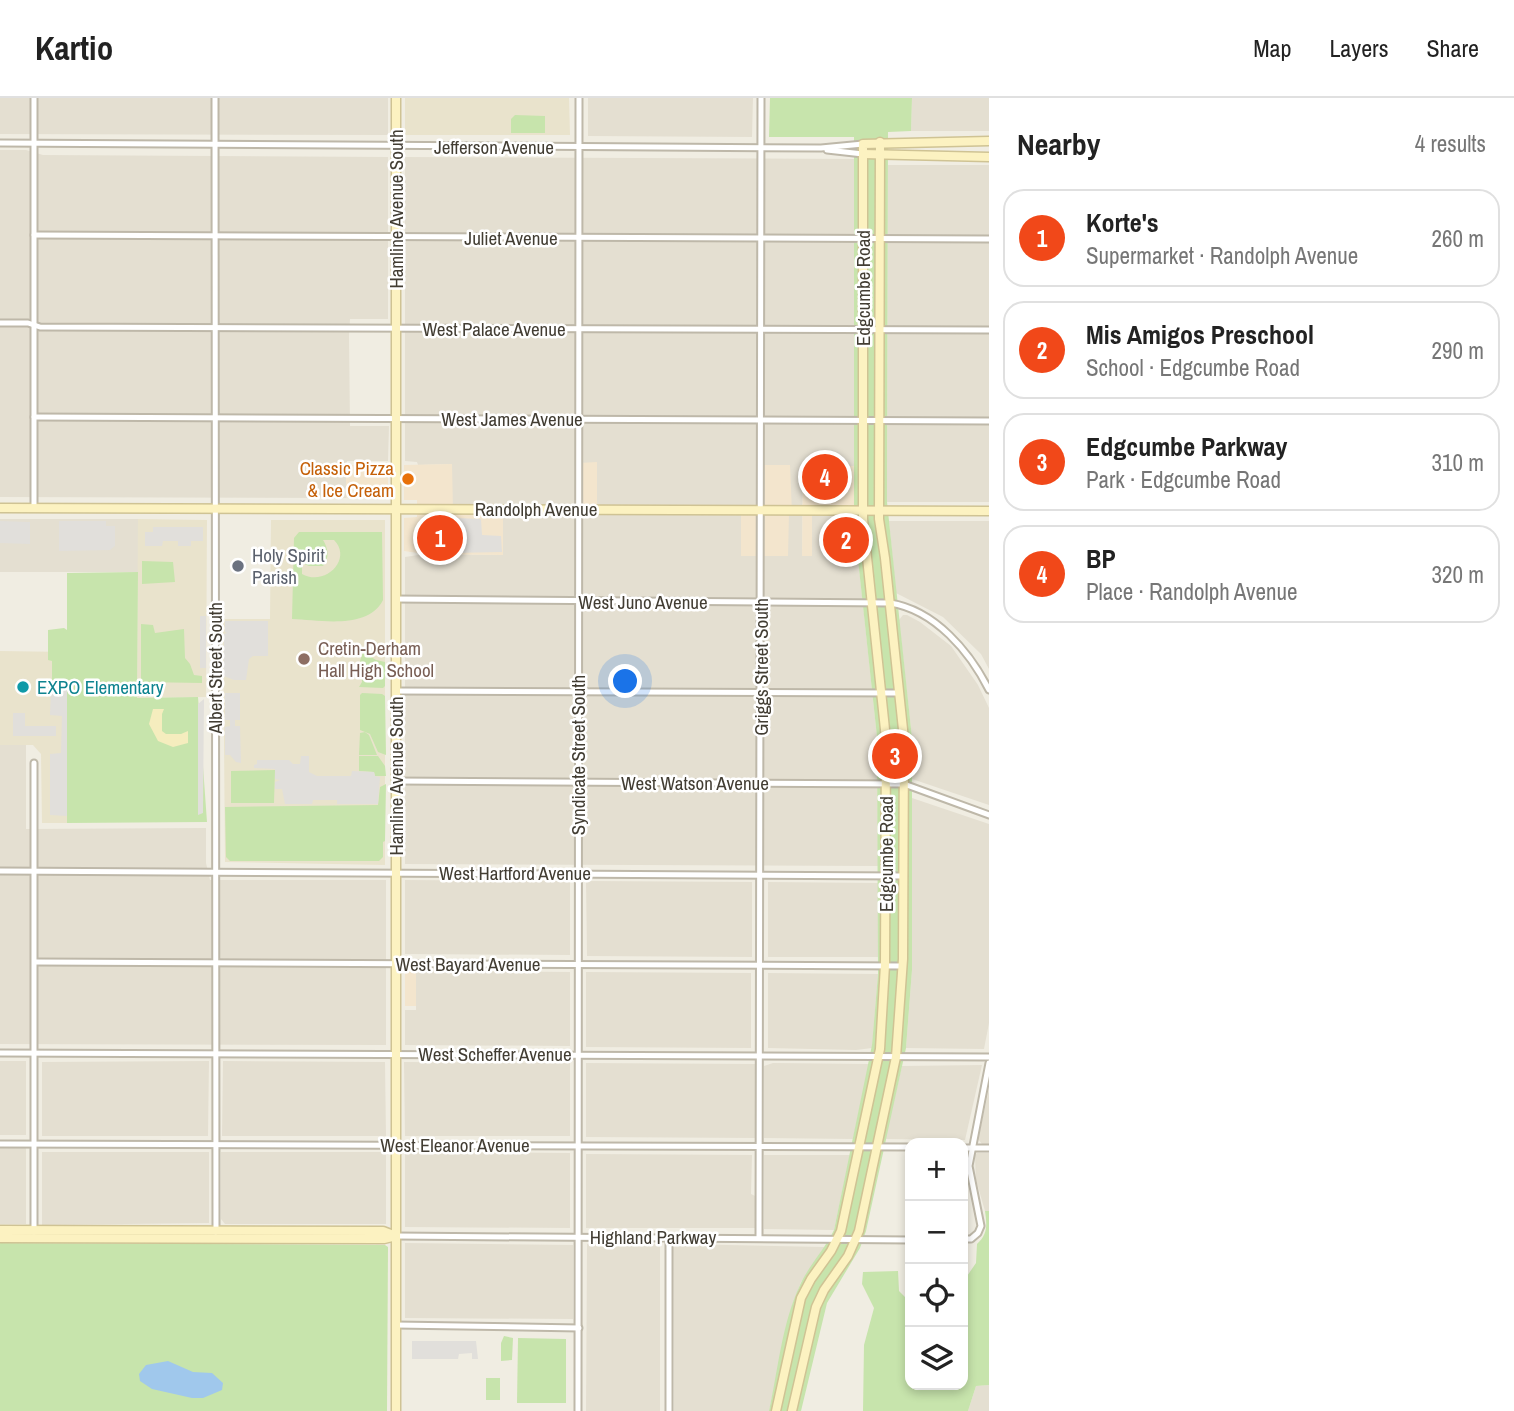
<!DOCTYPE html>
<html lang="en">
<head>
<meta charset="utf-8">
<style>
	body { margin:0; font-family:"Archivo Narrow",sans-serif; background:#f2f2f2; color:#222 }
	.controls { position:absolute; right:21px; bottom:21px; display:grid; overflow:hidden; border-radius:14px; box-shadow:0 4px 10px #0003 }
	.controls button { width:63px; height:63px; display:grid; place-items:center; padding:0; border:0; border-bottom:2px solid #e0e0e0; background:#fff; color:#222; font:35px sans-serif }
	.you { position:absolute; left:626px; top:584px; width:24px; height:24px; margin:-18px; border:5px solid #fff; border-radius:50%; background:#1a73e8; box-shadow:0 0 0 10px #1a73e833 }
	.badge { display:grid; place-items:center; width:46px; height:46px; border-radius:50%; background:#f14819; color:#fff; font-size:23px; font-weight:700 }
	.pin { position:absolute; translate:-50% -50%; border:4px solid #fff; box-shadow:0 2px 7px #0006 }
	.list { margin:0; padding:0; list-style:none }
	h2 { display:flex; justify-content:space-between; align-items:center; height:91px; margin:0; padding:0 28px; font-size:30px }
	h2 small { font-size:23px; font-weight:400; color:#767676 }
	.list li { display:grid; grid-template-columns:46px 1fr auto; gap:21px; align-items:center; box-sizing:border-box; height:98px; margin:0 14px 14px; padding:0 14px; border:2px solid #e0e0e0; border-radius:21px }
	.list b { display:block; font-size:26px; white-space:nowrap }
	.list p { margin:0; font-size:23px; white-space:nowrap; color:#767676 }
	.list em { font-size:23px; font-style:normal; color:#767676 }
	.icon { flex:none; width:38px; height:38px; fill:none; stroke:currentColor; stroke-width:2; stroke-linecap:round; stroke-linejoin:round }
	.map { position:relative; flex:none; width:989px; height:1313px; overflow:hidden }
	header { display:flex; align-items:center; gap:42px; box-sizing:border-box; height:98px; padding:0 35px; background:#fff; border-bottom:2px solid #e0e0e0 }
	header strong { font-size:33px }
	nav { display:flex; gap:38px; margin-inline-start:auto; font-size:24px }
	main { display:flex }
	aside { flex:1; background:#fff }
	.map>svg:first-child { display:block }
</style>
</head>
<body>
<header>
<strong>Kartio</strong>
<nav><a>Map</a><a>Layers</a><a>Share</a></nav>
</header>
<main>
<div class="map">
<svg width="989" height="1313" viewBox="0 0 989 1313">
	<rect width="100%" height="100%" fill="#f0ede2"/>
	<!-- residential -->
	<g fill="#e4dfd1" fill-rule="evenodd">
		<path d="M0,0H388V37L0,36Z"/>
		<path d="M588,0H753L752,39L588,38Z"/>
		<path d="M912,0H989V33H911Z"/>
		<path d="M0,52H26L43,57L388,59V221H350L349,238L350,328H389L388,363H347L346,400L0,399Z"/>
		<path d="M405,59L854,61V368L803,369L802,457H812V415L836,414L835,461L858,460L877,639L878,768L405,766V459L425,456L502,457L452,413V366L418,367L417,364L405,363ZM761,413L788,458H741Z"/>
		<path d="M888,67H989V404H887Z"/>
		<rect x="0" y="421" width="138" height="53"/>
		<path d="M889,423H989V571L981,556L943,519L896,495Z"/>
		<path d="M903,517H907L920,524L951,548L978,587L989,610V707L912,681V640L899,522Z"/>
		<path d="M0,647H26V731L206,730V765L210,782H386V947L0,946Z"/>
		<path d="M912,700L989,726V925L984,951L906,950L912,872Z"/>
		<path d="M405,782L570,783V857L405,856Z"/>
		<path d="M586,783L752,784V859L587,858Z"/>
		<path d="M768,784L878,785V859H768Z"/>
		<path d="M416,873L570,874V948L405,947V912H416Z"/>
		<path d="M586,874L751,875V950L586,949Z"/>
		<path d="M768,875L878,876L872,950L856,952L768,950Z"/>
		<rect x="0" y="963" width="26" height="74"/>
		<path d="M209,963L208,1038H42V964Z"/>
		<path d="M223,963L385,964L386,1038H222Z"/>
		<path d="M404,964L570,965V1038H405Z"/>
		<path d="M586,965L755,966V1040L586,1039Z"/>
		<path d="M773,965L869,966L853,1041L764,1040V968Z"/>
		<path d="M982,967L965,1042L885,1041L902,968Z"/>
		<path d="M989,991V1046H982L978,1041Z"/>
		<rect x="0" y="1050" width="26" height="76"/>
		<path d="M42,1054H209V1125L42,1127Z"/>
		<path d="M221,1054H386V1126H225L221,1121Z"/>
		<path d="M405,1054L570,1055V1130L405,1129Z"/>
		<path d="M977,1055H989V1113H985L976,1082L975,1057Z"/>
		<path d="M586,1056L752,1057L751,1096L755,1098V1130H586Z"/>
		<path d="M764,1057H850L834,1132L764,1131Z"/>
		<path d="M405,1145L573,1147V1221L405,1220Z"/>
		<path d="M591,1145L660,1146V1313H586L587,1146Z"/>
		<path d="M677,1146L825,1149L801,1184L792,1208L769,1313H674L673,1148Z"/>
		<path d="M989,1287V1313H968L976,1288Z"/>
	</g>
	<!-- commercial -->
	<g fill="#f3e5cd">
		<path d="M597,364V412L578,413L579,365Z"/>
		<path d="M452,366L453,412H503V457L425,456L404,453V420L417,419V402H404V367Z"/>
		<path d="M346,367L388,368V400H346Z"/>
		<path d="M761,367H790L792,415H789L788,458H741V413H760Z"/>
		<path d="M803,368H854V414L812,415V458H802Z"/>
		<rect x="405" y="873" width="11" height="35"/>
	</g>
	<!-- education -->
	<g fill="#e9e3cc">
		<path d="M405,0H569L570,37H405Z"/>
		<path d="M836,414H854L858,460L835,461Z"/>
		<path d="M138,421L207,422L206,599L137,600Z"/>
		<path d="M271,422H385V767L225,764L223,521H270Z"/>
		<path d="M0,553L67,554V725H42L41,656L33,647H0Z"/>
	</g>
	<!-- green -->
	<g fill="#c7e4ac" fill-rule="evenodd">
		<path d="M770,0H912L911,33L888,34L887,404L912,640V872L906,950L866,1133L860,1150L827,1205L801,1313H769C778,1272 782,1225 800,1187C809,1167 825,1151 834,1132L872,947L878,876L877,639L854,424V39H769Z"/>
		<path d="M515,17L545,18V35H511V21Z"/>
		<path d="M299,434H382L383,502C368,532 320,522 292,521L294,440ZM323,442H334C353,461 325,489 302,476V465L309,468H323C330,460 328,450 323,442Z"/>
		<path d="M142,463L173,464L175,484L142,486Z"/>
		<path d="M138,474L137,600L198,599L207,724L67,725V589H56L52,585V563L48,562V532L64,530L67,532V475Z"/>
		<path d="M141,526L153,527L155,535L184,531L185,560L190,566L194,577L202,578V585L141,584Z"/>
		<path d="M363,554L376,562L385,564V588L383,590L359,589L362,584L360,563Z"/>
		<path d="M362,595L382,596L385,598L386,657L378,654L370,636L360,632V597Z"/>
		<path d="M365,634L369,637L377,657H359L360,635Z"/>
		<path d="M359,658H378L385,668L386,678H375L374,674L359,673Z"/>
		<path d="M275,672L274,705H231V673Z"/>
		<path d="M386,686L385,743L383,744V759L379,763H230L226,759L225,709L378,707L380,689Z"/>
		<path d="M985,1113H989V1287L976,1288L968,1313H863L864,1247L874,1210L862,1186L863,1174L898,1173L899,1193L910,1204V1287H963V1184L976,1165L977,1146C988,1136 987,1127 985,1113Z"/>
		<path d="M0,1145L385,1147L388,1149L387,1313H0Z"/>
		<path d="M504,1238L513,1240L512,1262L501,1263V1245Z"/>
		<path d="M518,1240L566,1241V1305H517Z"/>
		<rect x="486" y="1280" width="14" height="22"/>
	</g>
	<!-- sand -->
	<path fill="#f5edbe" d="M153,611H164L162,616V633L166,636H181L188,633V645L173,649L158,643L149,626Z"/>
	<!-- parking -->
	<g fill="#e1dfdb">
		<path d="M456,420L481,421L482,437L501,438L502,454L453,455L452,430L457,427Z"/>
		<path d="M0,423L30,424V446L0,445Z"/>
		<path d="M59,423H106V428H115V448L110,452L59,453Z"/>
		<path d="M153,429H203V443H191V448H178V443H163L162,448H145V434H153Z"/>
		<rect x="200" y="518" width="6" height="52"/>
		<path d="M225,523H268V558H253L249,561L246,582H234L224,578V536L227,535L225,534Z"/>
		<path d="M51,590L67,591V718L50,717V656L61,655L62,618L50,617Z"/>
		<path d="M225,595H240V622H235V628H240L241,665L236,664L230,657H225V629L230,628V622H225Z"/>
		<path d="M204,601L203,715L198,717V606Z"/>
		<path d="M13,615H25V628H56V638H13Z"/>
		<path d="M301,658H309V674L317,678H351L352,673L374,674L375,678L380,679L378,706H337V702H313L312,706H285L282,691H275V684L280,682L275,681V671L254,670V667L257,666V662H289L293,666H300Z"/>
		<path d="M412,1243H476L478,1261H472V1255L459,1256L458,1261H412Z"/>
	</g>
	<!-- water -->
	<path fill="#a0c8ec" d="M168,1263L193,1274L212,1275L223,1285L222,1292L203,1300H192L152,1291L140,1283L139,1276L146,1267Z"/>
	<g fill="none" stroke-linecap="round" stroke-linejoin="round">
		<defs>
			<g id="street">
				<path d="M34,0V410"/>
				<path d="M215,0L216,1134"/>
				<path d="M0,45L821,50L863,46"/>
				<path d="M827,52L863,56"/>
				<path d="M34,137L989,141"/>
				<path d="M0,225H28L40,229L989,232"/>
				<path d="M34,319L989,323"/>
				<path d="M396,501L890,505C935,512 970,554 989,592"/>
				<path d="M396,593L898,595"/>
				<path d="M34,665V1134"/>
				<path d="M396,683L904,686L989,717"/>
				<path d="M0,773L904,778"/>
				<path d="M35,864L902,868"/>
				<path d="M0,955L989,959"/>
				<path d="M0,1046L910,1049"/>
				<path d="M963,1050H989"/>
				<path d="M396,1138L910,1142"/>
				<path d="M759,1139L761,0"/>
				<path d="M963,1141H971L978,1135L981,1128L969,1068L989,965"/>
				<path d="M396,1227L579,1230"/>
				<path d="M578,1313L579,0"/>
				<path d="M669,1313V1139"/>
			</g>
			<g id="secondary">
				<path d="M396,0V1313"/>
				<path d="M863,56L989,59"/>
				<path d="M0,410L989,413"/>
				<path d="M0,1132L383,1133L396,1138"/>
				<path d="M0,1140L384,1141L396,1138"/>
				<path d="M776,1313L801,1200L811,1181L831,1153L841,1133L880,951L885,867L886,641L863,421V46L989,43"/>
				<path d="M792,1313L816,1209L824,1192L848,1158L859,1133L896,959L903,861L904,641L885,460L879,421L880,44"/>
			</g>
		</defs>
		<!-- street casing -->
		<use href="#street" stroke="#beb8a9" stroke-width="9"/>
		<!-- secondary casing -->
		<use href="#secondary" stroke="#cfc394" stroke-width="11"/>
		<!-- street -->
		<use href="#street" stroke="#fff" stroke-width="5"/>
		<!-- secondary -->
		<use href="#secondary" stroke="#fcf2c1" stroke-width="8"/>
	</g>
	<!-- markers -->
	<circle fill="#e8710a" stroke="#fff" stroke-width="2.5" cx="408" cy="381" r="7"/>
	<circle fill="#6b7280" stroke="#fff" stroke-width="2.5" cx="238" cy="468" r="7"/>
	<circle fill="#8d6e63" stroke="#fff" stroke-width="2.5" cx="304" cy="561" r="7"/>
	<circle fill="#0f9aa8" stroke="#fff" stroke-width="2.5" cx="23" cy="589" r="7"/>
	<g text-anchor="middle" stroke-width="5" stroke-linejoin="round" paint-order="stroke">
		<!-- street labels -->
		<g font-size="19" fill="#423d33" stroke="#fff">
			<text x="494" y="56">Jefferson Avenue</text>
			<text transform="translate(396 111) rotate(-90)" y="7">Hamline Avenue South</text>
			<text x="511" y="147">Juliet Avenue</text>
			<text transform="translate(863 190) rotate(-90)" y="7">Edgcumbe Road</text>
			<text x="494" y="238">West Palace Avenue</text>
			<text x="512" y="328">West James Avenue</text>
			<text x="536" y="418">Randolph Avenue</text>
			<text x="643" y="511">West Juno Avenue</text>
			<text transform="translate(761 569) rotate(-90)" y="7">Griggs Street South</text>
			<text transform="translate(215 570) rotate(-90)" y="7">Albert Street South</text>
			<text transform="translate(578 657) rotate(-90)" y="7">Syndicate Street South</text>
			<text transform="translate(396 678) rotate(-90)" y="7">Hamline Avenue South</text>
			<text x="695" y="692">West Watson Avenue</text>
			<text transform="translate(886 756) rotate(-90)" y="7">Edgcumbe Road</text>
			<text x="515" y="782">West Hartford Avenue</text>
			<text x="468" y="873">West Bayard Avenue</text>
			<text x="495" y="963">West Scheffer Avenue</text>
			<text x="455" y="1054">West Eleanor Avenue</text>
			<text x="653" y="1146">Highland Parkway</text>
		</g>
		<!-- food labels -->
		<g font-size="19" fill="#c56008" stroke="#fff" text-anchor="end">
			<text x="394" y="377">Classic Pizza<tspan x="394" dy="22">&amp; Ice Cream</tspan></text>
		</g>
		<!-- worship labels -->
		<g font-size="19" fill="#5b616d" stroke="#fff" text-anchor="start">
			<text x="252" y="464">Holy Spirit<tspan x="252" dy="22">Parish</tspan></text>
		</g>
		<!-- education labels -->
		<g font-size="19" fill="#785e54" stroke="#fff" text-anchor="start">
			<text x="318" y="557">Cretin-Derham<tspan x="318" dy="22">Hall High School</tspan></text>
		</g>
		<!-- culture labels -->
		<g font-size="19" fill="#0d838f" stroke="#fff" text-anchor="start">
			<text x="37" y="596">EXPO Elementary</text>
		</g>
	</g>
</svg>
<div class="controls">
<button>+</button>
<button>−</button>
<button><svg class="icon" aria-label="locate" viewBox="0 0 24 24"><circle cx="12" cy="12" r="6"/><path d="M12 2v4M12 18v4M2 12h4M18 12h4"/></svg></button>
<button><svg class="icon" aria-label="layers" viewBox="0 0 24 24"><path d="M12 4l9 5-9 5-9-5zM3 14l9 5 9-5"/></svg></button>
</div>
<div class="you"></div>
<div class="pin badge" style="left:440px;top:440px">1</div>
<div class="pin badge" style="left:846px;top:442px">2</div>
<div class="pin badge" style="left:895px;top:658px">3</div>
<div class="pin badge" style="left:825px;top:379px">4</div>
</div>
<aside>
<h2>Nearby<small>4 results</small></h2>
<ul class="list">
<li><span class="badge">1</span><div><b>Korte's</b><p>Supermarket · Randolph Avenue</p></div><em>260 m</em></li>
<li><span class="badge">2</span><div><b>Mis Amigos Preschool</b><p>School · Edgcumbe Road</p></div><em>290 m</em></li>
<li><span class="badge">3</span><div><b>Edgcumbe Parkway</b><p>Park · Edgcumbe Road</p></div><em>310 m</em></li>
<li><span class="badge">4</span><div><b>BP</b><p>Place · Randolph Avenue</p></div><em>320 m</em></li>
</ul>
</aside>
</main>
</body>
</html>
